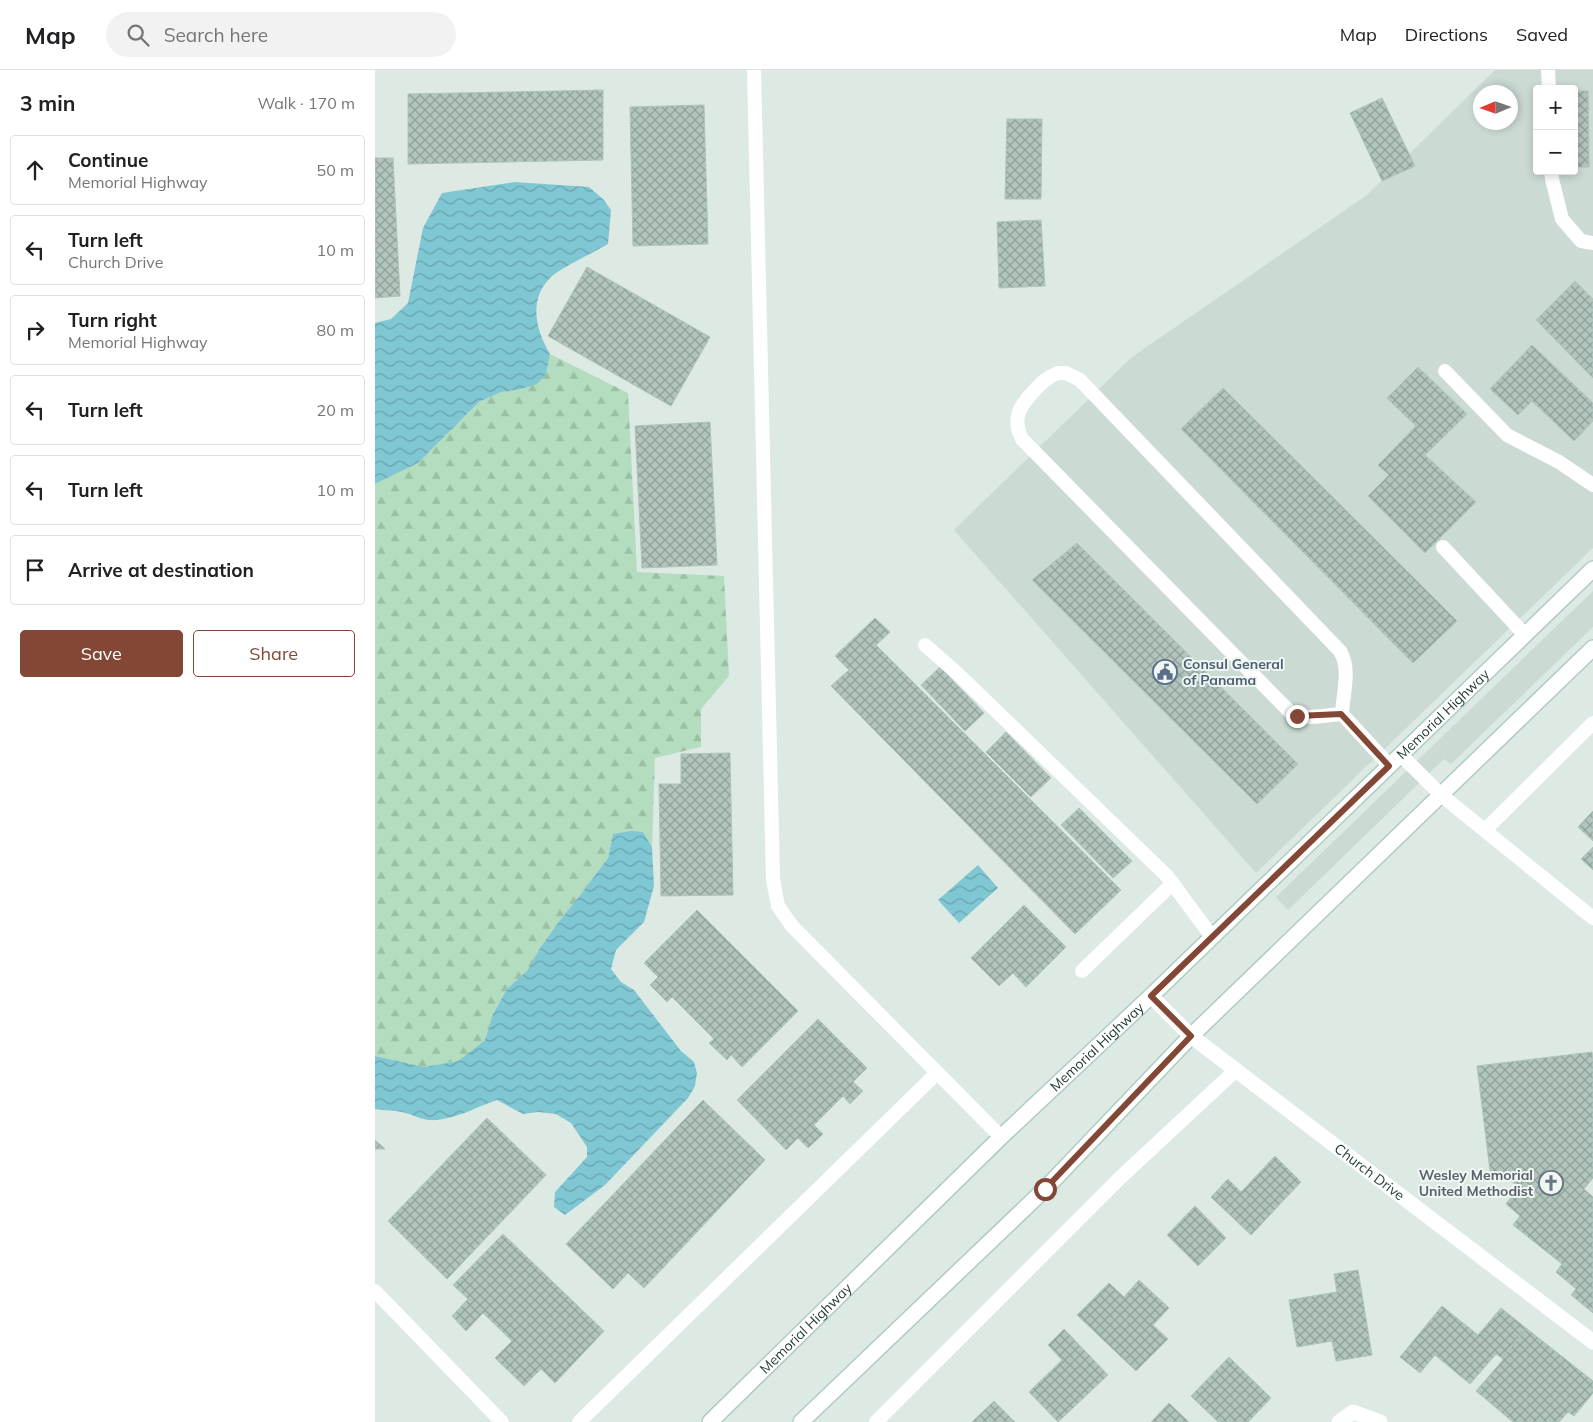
<!DOCTYPE html>
<html lang="en">
<head>
<meta charset="utf-8">
<style>
	body { margin:0; font-family:Mulish,sans-serif; background:#f2f2f2; color:#202124 }
	.controls { position:absolute; right:15px; top:15px; display:grid; overflow:hidden; border-radius:5px; box-shadow:0 2px 8px #0003 }
	.controls button { width:45px; height:45px; display:grid; place-items:center; padding:0; border:0; border-bottom:1px solid #e0e0e0; background:#fff; color:#202124; font:25px sans-serif }
	.compass { position:absolute; left:1098px; top:15px; width:45px; height:45px; border-radius:50%; background:#fff; box-shadow:0 2px 8px #0003; rotate:268deg }
	.stop { position:absolute; width:15px; height:15px; margin:-11px; border:4px solid #834735; border-radius:50%; background:#fff }
	.stop.end { background:#834735; border-color:#fff; box-shadow:0 1px 5px #0008 }
	.list { margin:0; padding:0; list-style:none }
	h2 { display:flex; justify-content:space-between; align-items:center; height:65px; margin:0; padding:0 20px; font-size:21px }
	h2 small { font-size:16px; font-weight:400; color:#757577 }
	.list li { display:grid; grid-template-columns:32px 1fr auto; gap:15px; align-items:center; box-sizing:border-box; height:70px; margin:0 10px 10px; padding:0 10px; border:1px solid #e0e0e0; border-radius:5px }
	.list b { display:block; font-size:19px; white-space:nowrap }
	.list p { margin:0; font-size:16px; white-space:nowrap; color:#757577 }
	.list em { font-size:16px; font-style:normal; color:#757577 }
	.actions { display:flex; gap:10px; padding:15px 20px }
	.actions a { flex:1; padding:11px 0; border:1px solid #834735; border-radius:5px; text-align:center; font-size:18px; color:#834735 }
	.actions .main { background:#834735; color:#fff }
	.icon { flex:none; width:28px; height:28px; fill:none; stroke:currentColor; stroke-width:2; stroke-linecap:round; stroke-linejoin:round }
	.map { position:relative; flex:none; width:1218px; height:1352px; overflow:hidden }
	header { display:flex; align-items:center; gap:30px; box-sizing:border-box; height:70px; padding:0 25px; background:#fff; border-bottom:1px solid #e0e0e0 }
	header strong { font-size:24px }
	nav { display:flex; gap:28px; margin-inline-start:auto; font-size:18px }
	.search { width:350px; height:45px; background:#f2f2f2; display:flex; align-items:center; gap:12px; box-sizing:border-box; padding:0 18px; border-radius:28px; color:#757577; font-size:19px }
	main { display:flex }
	aside { flex:1; background:#fff }
	.map>svg:first-child { display:block }
</style>
</head>
<body>
<header>
<strong>Map</strong>
<div class="search"><svg class="icon" aria-label="search" viewBox="0 0 24 24"><circle cx="10" cy="10" r="6"/><path d="M15 15l6 6"/></svg>Search here</div>
<nav><a>Map</a><a>Directions</a><a>Saved</a></nav>
</header>
<main>
<aside>
<h2>3 min<small>Walk · 170 m</small></h2>
<ul class="list">
<li><svg class="icon" aria-label="ahead" viewBox="0 0 24 24"><path d="M12 20V5M6 11l6-6 6 6"/></svg><div><b>Continue</b><p>Memorial Highway</p></div><em>50 m</em></li>
<li><svg class="icon" aria-label="left" viewBox="0 0 24 24"><path d="M17 20v-9H6M10 6l-5 5 5 5"/></svg><div><b>Turn left</b><p>Church Drive</p></div><em>10 m</em></li>
<li><svg class="icon" aria-label="right" viewBox="0 0 24 24"><path d="M7 20v-9h11M14 6l5 5-5 5"/></svg><div><b>Turn right</b><p>Memorial Highway</p></div><em>80 m</em></li>
<li><svg class="icon" aria-label="left" viewBox="0 0 24 24"><path d="M17 20v-9H6M10 6l-5 5 5 5"/></svg><div><b>Turn left</b></div><em>20 m</em></li>
<li><svg class="icon" aria-label="left" viewBox="0 0 24 24"><path d="M17 20v-9H6M10 6l-5 5 5 5"/></svg><div><b>Turn left</b></div><em>10 m</em></li>
<li><svg class="icon" aria-label="arrive" viewBox="0 0 24 24"><path d="M6 21V4h12l-3 4 3 4H6"/></svg><div><b>Arrive at destination</b></div></li>
</ul>
<div class="actions"><a class="main">Save</a><a>Share</a></div>
</aside>
<div class="map">
<svg width="1218" height="1352" viewBox="0 0 1218 1352">
	<defs>
		<pattern id="forest-firs" width="22" height="20" patternUnits="userSpaceOnUse" patternTransform="scale(1.25)"><rect width="22" height="20" fill="#b4ddbf"/><path d="M5 1l3.5 6h-7zM16 11l3.5 6h-7z" fill="#9abfa5"/></pattern>
		<pattern id="water-waves" width="16" height="10" patternUnits="userSpaceOnUse" patternTransform="scale(1.25)"><rect width="16" height="10" fill="#80c7d4"/><path d="M0 5q4-4 8 0t8 0" fill="none" stroke="#68a3ad"/></pattern>
		<pattern id="building-cross-hatch" width="8" height="8" patternUnits="userSpaceOnUse" patternTransform="scale(1.25)"><rect width="8" height="8" fill="#b2c5bd"/><path d="M0 0l8 8M0 8l8-8" fill="none" stroke="#90a19a"/></pattern>
	</defs>
	<rect width="100%" height="100%" fill="#ddeae4"/>
	<!-- built -->
	<g fill="#cbdad3" fill-rule="evenodd">
		<path d="M1120,0H1218V478L881,803L579,460L757,287L992,125ZM1162,19H1199V101H1162ZM1106,22H1136V52H1106Z"/>
		<path d="M1218,521V557L1076,694L1069,689L913,840L901,827Z"/>
	</g>
	<!-- forest -->
	<path fill="url(#forest-firs)" d="M175,284L253,323L262,502L349,506L354,606L326,639V677L280,688L277,777L268,762L238,764L233,788L206,824L185,850L165,878L152,902L132,919L118,944L110,970L83,991L49,997L0,986V414L43,393L104,332L126,322L146,319L171,304Z"/>
	<!-- water -->
	<g fill="url(#water-waves)">
		<path d="M140,112L214,117L228,129L236,140L233,174C218,183 185,198 175,208C153,230 161,261 175,284L171,304L162,314L146,319L126,322L104,332L43,393L0,414V253L16,249L33,233L48,158L67,123Z"/>
		<path d="M256,761L268,762L277,777L279,816L269,852L241,880L236,899L246,912L259,920L306,981L319,992L322,1003L320,1016L313,1028L230,1115L190,1145L179,1137L180,1122L212,1087V1077L196,1053L181,1044L163,1042L148,1044L122,1030C104,1036 87,1046 68,1049C49,1053 43,1046 27,1042C18,1040 9,1041 0,1039V986L49,997L83,991L110,970L118,944L132,919L152,901L165,878L185,850L206,824L233,788L238,764Z"/>
		<path d="M603,795L623,818L584,853L563,830Z"/>
	</g>
	<!-- building -->
	<g fill="url(#building-cross-hatch)" stroke="#afc4bc">
		<path d="M228,20V90L33,94V24Z"/>
		<path d="M1199,21H1213L1214,97H1199Z"/>
		<path d="M1007,28L1040,96L1007,111L975,43Z"/>
		<path d="M329,35L333,174L258,176L255,37Z"/>
		<path d="M632,49H667L666,129H630Z"/>
		<path d="M0,88H18L25,226L0,228Z"/>
		<path d="M666,150L670,216L624,218L622,152Z"/>
		<path d="M212,197L335,267L296,336L173,266Z"/>
		<path d="M1200,211L1218,229V308L1161,250Z"/>
		<path d="M1157,275L1218,333V351L1199,371L1157,331L1143,345L1115,319Z"/>
		<path d="M1043,297L1092,344L1050,385L1101,432L1050,483L993,426L1014,405L1003,395L1041,356L1012,328Z"/>
		<path d="M848,318L1082,551L1038,593L806,359Z"/>
		<path d="M335,352L342,495L267,498L260,356Z"/>
		<path d="M702,473L923,694L882,734L657,510Z"/>
		<path d="M500,548L515,562L501,575L746,820L700,864L456,616L474,600L460,586Z"/>
		<path d="M565,597L609,643L590,661L546,615Z"/>
		<path d="M631,662L676,708L656,727L611,682Z"/>
		<path d="M355,683L358,825L286,826L284,714H306V684Z"/>
		<path d="M704,738L757,791L738,808L686,755Z"/>
		<path d="M1218,741V771L1203,757Z"/>
		<path d="M1218,777V800L1206,789Z"/>
		<path d="M649,835L691,877L651,917L638,903L624,916L596,888Z"/>
		<path d="M322,840L423,941L367,997L356,985L352,990L334,973L339,969L297,927L292,932L275,915L283,907L269,893Z"/>
		<path d="M443,949L492,998L478,1012L488,1021L475,1034L468,1026L439,1055L448,1064L433,1078L423,1068L411,1080L362,1030Z"/>
		<path d="M1217,982L1218,991V1108L1209,1119L1218,1127V1243L1196,1225L1201,1219L1181,1202L1187,1194L1138,1155L1145,1146L1131,1134L1144,1117L1131,1107L1116,1109L1102,996Z"/>
		<path d="M328,1030L390,1090L269,1218L253,1203L238,1219L191,1174Z"/>
		<path d="M112,1048L171,1105L72,1209L13,1151Z"/>
		<path d="M0,1070L10,1079H0Z"/>
		<path d="M900,1086L926,1112L876,1165L836,1127L853,1109L866,1122Z"/>
		<path d="M820,1136L851,1168L823,1196L792,1165Z"/>
		<path d="M128,1164L229,1261L180,1313L166,1299L149,1316L120,1288L137,1271L108,1243L91,1261L77,1246L93,1229L78,1215Z"/>
		<path d="M983,1200L997,1285L961,1291L957,1271L922,1277L914,1230L962,1222L959,1204Z"/>
		<path d="M764,1210L794,1238L778,1255L793,1269L761,1301L702,1245L734,1213L749,1227Z"/>
		<path d="M1067,1236L1103,1265L1126,1238L1151,1258L1127,1288L1121,1284L1095,1314L1060,1285L1045,1303L1025,1287Z"/>
		<path d="M1151,1258L1218,1311V1323L1199,1346L1193,1342L1184,1352H1138L1101,1321L1128,1290L1127,1288Z"/>
		<path d="M689,1259L733,1305L683,1352L654,1322L687,1290L673,1275Z"/>
		<path d="M854,1287L896,1328L873,1352H843L816,1326Z"/>
		<path d="M619,1331L640,1352H597Z"/>
		<path d="M794,1333L814,1352H776Z"/>
	</g>
	<g fill="none" stroke-linecap="round" stroke-linejoin="round">
		<defs>
			<g id="secondary">
				<path id="s2" d="M335,1352L626,1067L776,926L1218,499"/>
				<path d="M426,1352L670,1119L816,966L1218,578"/>
			</g>
		</defs>
		<!-- secondary casing -->
		<use href="#secondary" stroke="#b0cbc1" stroke-width="18"/>
		<!-- lane -->
		<g stroke="#fff" stroke-width="14">
			<path d="M379,0L398,810L403,836L417,856L626,1067"/>
			<path d="M1173,0L1174,19"/>
			<path d="M1176,101L1177,109L1187,149L1206,171L1218,173"/>
			<path d="M1070,301L1132,365L1184,392L1218,415"/>
			<path d="M683,303H691L705,310L965,581C976,599 968,623 967,644C950,645 929,651 915,642L647,369C637,349 644,337 658,322C666,313 672,307 683,303Z"/>
			<path d="M1068,477L1150,565"/>
			<path d="M550,575L583,604L792,806L837,867"/>
			<path d="M967,644L1014,695"/>
			<path d="M1026,685L1066,725L1218,848"/>
			<path d="M1110,760L1218,653"/>
			<path d="M707,901L798,813"/>
			<path d="M0,1221L127,1352"/>
			<path d="M204,1352L562,1003"/>
			<path d="M501,1352L747,1106L861,1000"/>
		</g>
		<!-- street -->
		<g stroke="#fff" stroke-width="15">
			<path id="s1" d="M776,926L816,966L1218,1272"/>
			<path d="M964,1352L978,1342L1005,1352"/>
		</g>
		<!-- secondary -->
		<use href="#secondary" stroke="#fff" stroke-width="15"/>
	</g>
	<g fill="none" stroke-linecap="round" stroke-linejoin="round">
		<!-- route -->
		<path stroke="#834735" stroke-width="6" d="M670,1119L816,966L776,926L1014,696L966,644L922,646"/>
	</g>
	<!-- icons -->
	<defs>
		<symbol id="civic-ring" viewBox="-11 -11 22 22"><circle r="9.5" fill="#eef7f2" stroke="#5c6f8a" stroke-width="1.5"/><path d="M-.6-6.5H3V-4.5H.6V-3L4-1V1h2V6H-6V1h2V-1L-.6-3ZM-1.2 2.5V6h2.4V2.5Z" fill="#5c6f8a"/></symbol>
		<symbol id="church-ring" viewBox="-11 -11 22 22"><circle r="9.5" fill="#eef7f2" stroke="#6b7280" stroke-width="1.5"/><path d="M-1.2-6h2.4v3.5h3.3v2.4h-3.3V6h-2.4V-.1h-3.3v-2.4h3.3Z" fill="#6b7280"/></symbol>
	</defs>
	<g fill-rule="evenodd">
		<use href="#civic-ring" x="776" y="588" width="28" height="28"/>
		<use href="#church-ring" x="1162" y="1099" width="28" height="28"/>
	</g>
	<g text-anchor="middle" stroke-width="4" stroke-linejoin="round" paint-order="stroke">
		<!-- service labels -->
		<g font-size="14" font-weight="bold" fill="#4e5e75" stroke="#eef7f2" text-anchor="start">
			<text x="808" y="599">Consul General<tspan x="808" dy="16">of Panama</tspan></text>
		</g>
		<!-- street labels -->
		<g font-size="14" fill="#1e3b33" stroke="#eef7f2">
			<text dy="5" stroke="none"><textPath href="#s2" startOffset="1019">Memorial Highway</textPath></text>
			<text dy="5" stroke="none"><textPath href="#s2" startOffset="539">Memorial Highway</textPath></text>
			<text dy="5" stroke="none"><textPath href="#s1" startOffset="281">Church Drive</textPath></text>
			<text dy="5" stroke="none"><textPath href="#s2" startOffset="134">Memorial Highway</textPath></text>
		</g>
		<!-- worship labels -->
		<g font-size="14" font-weight="bold" fill="#5b616d" stroke="#eef7f2" text-anchor="end">
			<text x="1158" y="1110">Wesley Memorial<tspan x="1158" dy="16">United Methodist</tspan></text>
		</g>
	</g>
</svg>
<div class="controls">
<button>+</button>
<button>−</button>
</div>
<svg class="compass" viewBox="-18 -18 36 36"><path d="M0-13l5 13h-10z" fill="#e53935"/><path d="M0 13l5-13h-10z" fill="#757577"/></svg>
<div class="stop" style="left:670px;top:1119px"></div>
<div class="stop end" style="left:922px;top:646px"></div>
</div>
</main>
</body>
</html>
